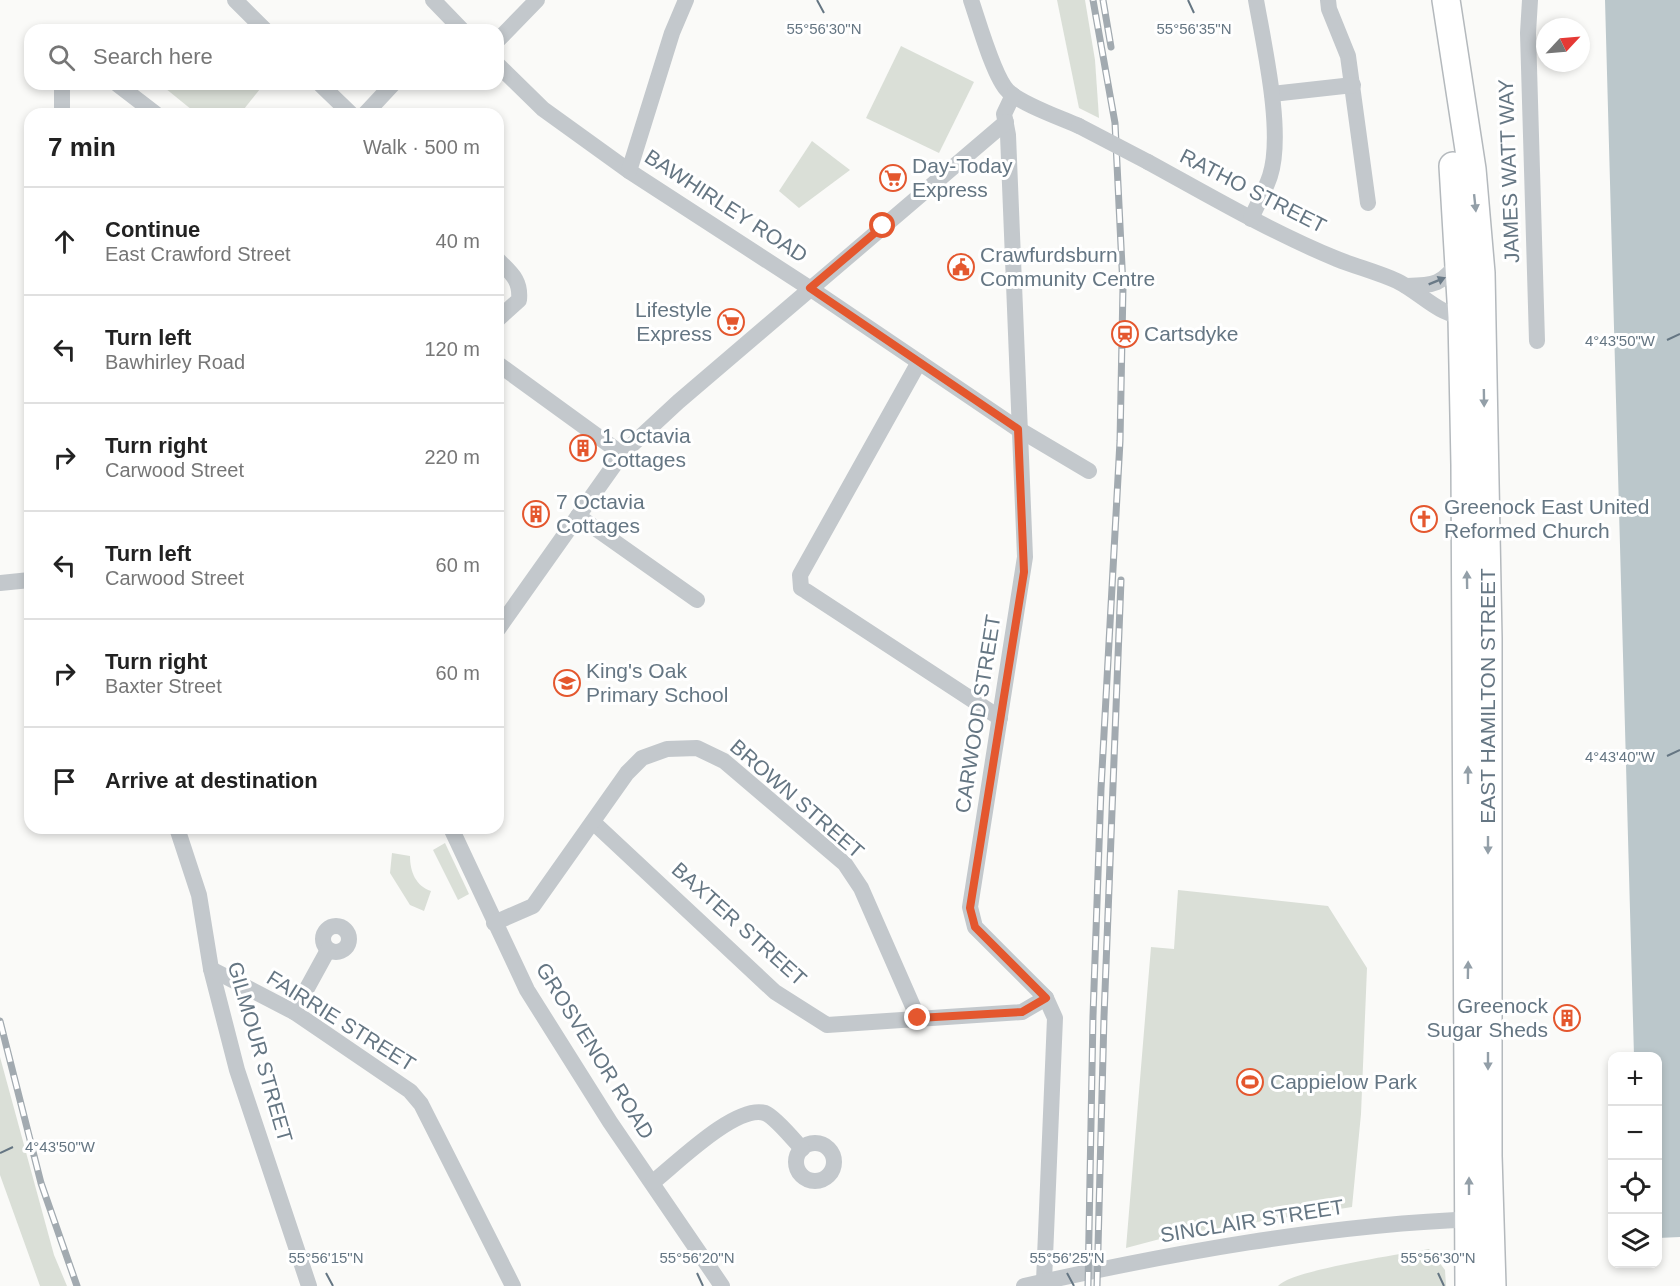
<!DOCTYPE html>
<html lang="en">
<head>
<meta charset="utf-8">
<style>
	body { margin:0; font-family:Helvetica,sans-serif; background:#f2f2f2; color:#222 }
	.controls { position:absolute; right:18px; bottom:18px; display:grid; overflow:hidden; border-radius:12px; box-shadow:0 3px 9px #0003 }
	.controls button { width:54px; height:54px; display:grid; place-items:center; padding:0; border:0; border-bottom:2px solid #e0e0e0; background:#fff; color:#222; font:30px sans-serif }
	.compass { position:absolute; left:1536px; top:18px; width:54px; height:54px; border-radius:50%; background:#fff; box-shadow:0 3px 9px #0003; rotate:64deg }
	.stop { position:absolute; width:18px; height:18px; margin:-14px; border:4px solid #e4572e; border-radius:50%; background:#fff }
	.stop.end { background:#e4572e; border-color:#fff; box-shadow:0 2px 6px #0008 }
	.list { margin:0; padding:0; list-style:none }
	h2 { display:flex; justify-content:space-between; align-items:center; height:78px; margin:0; padding:0 24px; font-size:26px }
	h2 small { font-size:20px; font-weight:400; color:#767676 }
	.list li { display:grid; grid-template-columns:39px 1fr auto; gap:18px; align-items:center; box-sizing:border-box; height:108px; padding:0 24px; border-top:2px solid #e0e0e0 }
	.list b { display:block; font-size:22px; white-space:nowrap }
	.list p { margin:0; font-size:20px; white-space:nowrap; color:#767676 }
	.list em { font-size:20px; font-style:normal; color:#767676 }
	.icon { flex:none; width:33px; height:33px; fill:none; stroke:currentColor; stroke-width:2; stroke-linecap:round; stroke-linejoin:round }
	.map { position:relative; flex:none; width:1680px; height:1286px; overflow:hidden }
	.search { position:absolute; background:#fff; box-shadow:0 3px 9px #0003; left:24px; top:24px; width:480px; height:66px; display:flex; align-items:center; gap:15px; box-sizing:border-box; padding:0 21px; border-radius:18px; color:#767676; font-size:22px }
	.panel { position:absolute; background:#fff; box-shadow:0 3px 9px #0003; left:24px; top:108px; width:480px; height:726px; border-radius:18px }
	.map>svg:first-child { display:block }
</style>
</head>
<body>
<div class="map">
<svg width="1680" height="1286" viewBox="0 0 1680 1286">
	<rect width="100%" height="100%" fill="#fafaf8"/>
	<!-- green -->
	<g fill="#dadfd7">
		<path d="M1057,0H1085L1095,60L1099,118L1079,108Z"/>
		<path d="M901,46L974,82L939,153L866,118Z"/>
		<path d="M160,84H264L240,114H197Z"/>
		<path d="M812,141L850,170L799,208L779,191Z"/>
		<path d="M445,843L469,894L458,900L433,850Z"/>
		<path d="M392,853L410,856C410,872 416,886 431,891L424,911L410,905L390,873Z"/>
		<path d="M1178,890L1328,906L1367,968L1361,1114L1352,1207L1175,1235L1126,1248L1151,947L1174,949Z"/>
		<path d="M0,1057L54,1255L67,1286H40L0,1175Z"/>
		<path d="M1429,1249L1445,1270L1446,1286H1278C1291,1270 1403,1254 1429,1249Z"/>
	</g>
	<!-- water -->
	<path fill="#bbc7cb" d="M1605,0H1680V1237L1658,1238V1056H1634Z"/>
	<g fill="none" stroke-linecap="round" stroke-linejoin="round">
		<defs>
			<g id="trunk">
				<path d="M1446,0L1472,169L1481,273L1488,639V1156L1492,1286"/>
				<path d="M1453,166L1462,317L1465,465L1469,1286"/>
			</g>
		</defs>
		<!-- trunk casing -->
		<use href="#trunk" stroke="#b4b9bd" stroke-width="30"/>
		<!-- minor -->
		<g stroke="#c3c8cc" stroke-width="16">
			<path d="M235,0L265,30"/>
			<path d="M433,0L462,30"/>
			<path d="M971,0C978,20 994,78 1008,91C1021,104 1061,118 1079,126"/>
			<path d="M1328,0L1329,9L1348,56L1368,203"/>
			<path d="M1530,0L1528,33L1537,341"/>
			<path d="M498,40L537,0"/>
			<path d="M498,65L543,109L629,171L817,293L1018,429L1089,471"/>
			<path d="M117,84L156,114"/>
			<path d="M320,84L351,114"/>
			<path d="M1272,94L1353,85"/>
			<path d="M1013,95L1004,114L1008,135L1025,557L970,907L975,927L1046,998L1055,1018L1044,1281"/>
			<path d="M62,114V84"/>
			<path d="M365,114L393,84"/>
			<path d="M1148,162C1210,196 1271,232 1337,259C1357,267 1377,272 1397,281C1422,293 1440,318 1470,317"/>
			<path d="M629,171L672,33L686,0"/>
			<path d="M1251,219C1257,205 1265,191 1270,176C1284,133 1264,46 1256,0"/>
			<path d="M498,260C511,273 521,280 519,300L498,319"/>
			<path d="M1406,286C1434,285 1442,285 1459,261"/>
			<path d="M919,362L800,575L801,588L806,591L1000,718"/>
			<path d="M498,364L622,454"/>
			<path d="M578,516L697,600"/>
			<path d="M0,583L30,580"/>
			<path d="M498,629L622,454L678,402L1006,122"/>
			<path d="M593,822L775,992L827,1025L1022,1012L1046,998"/>
			<path d="M177,828L199,895L211,969L237,1070L309,1286"/>
			<path d="M451,828L527,990L610,1122L722,1286"/>
			<path d="M494,923L533,906L627,773L642,758L667,749L697,748L724,761L845,864L861,888L918,1018"/>
			<circle cx="336" cy="939" r="13"/>
			<path d="M211,969L294,1012L410,1091L421,1104L513,1286"/>
			<path d="M294,1012L328,950"/>
			<circle cx="815" cy="1162" r="19"/>
			<path d="M653,1182C676,1164 736,1104 765,1113C775,1117 794,1140 802,1149"/>
			<path d="M1024,1286C1172,1253 1324,1225 1476,1219"/>
		</g>
		<!-- trunk -->
		<use href="#trunk" stroke="#fff" stroke-width="27"/>
		<defs>
			<g id="rail">
				<path d="M1103,0L1111,47"/>
				<path d="M0,1021L41,1183L77,1286"/>
				<path d="M1088,1286L1093,1016L1101,789L1120,441L1123,287L1115,123L1093,0"/>
				<path d="M1097,1286L1104,1017L1121,580"/>
			</g>
		</defs>
		<!-- rail casing -->
		<use href="#rail" stroke="#a2aab0" stroke-width="7"/>
		<!-- rail -->
		<use href="#rail" stroke="#fff" stroke-width="4.5" stroke-dasharray="14" stroke-linecap="butt"/>
		<!-- minor-bridge -->
		<path stroke="#c3c8cc" stroke-width="16" d="M1079,126L1148,162"/>
	</g>
	<!-- one-way arrows -->
	<defs><path id="oneway-solid" d="M-6-.8H1V-3.2L6.5 0L1 3.2V.8H-6Z" transform="scale(1.5)"/></defs>
	<g fill="#939fa8">
		<use href="#oneway-solid" transform="translate(1475 203) rotate(84)"/>
		<use href="#oneway-solid" transform="translate(1484 398) rotate(89)"/>
		<use href="#oneway-solid" transform="translate(1467 580) rotate(-91)"/>
		<use href="#oneway-solid" transform="translate(1468 775) rotate(-90)"/>
		<use href="#oneway-solid" transform="translate(1488 845) rotate(90)"/>
		<use href="#oneway-solid" transform="translate(1468 970) rotate(-89)"/>
		<use href="#oneway-solid" transform="translate(1488 1061) rotate(90)"/>
		<use href="#oneway-solid" transform="translate(1469 1186) rotate(-90)"/>
	</g>
	<use fill="#6a7a87" href="#oneway-solid" transform="translate(1437 281) rotate(-22)"/>
	<g fill="none" stroke-linecap="round" stroke-linejoin="round">
		<!-- route -->
		<path stroke="#e4572e" stroke-width="8" d="M883,226L810,288L1018,429L1024,572L970,908L975,927L1046,998L1022,1012L918,1018"/>
	</g>
	<!-- ticks -->
	<path fill="none" stroke="#657683" stroke-width="2" d="M817,0L824,13M1188,0L1194,13M1667,340L1680,334M1667,756L1680,750M0,1153L13,1147M326,1273L333,1286M697,1273L703,1286M1067,1273L1074,1286M1438,1273L1444,1286"/>
	<!-- icons -->
	<defs>
		<symbol id="supermarket-ring" viewBox="-11 -11 22 22"><circle r="9.5" fill="#fff" stroke="#e4572e" stroke-width="1.5"/><path d="M-6-5.5h2.5l.6 2H6L4.5 2H-2.5L-4.4-4H-6ZM-1.5 3.2a1.3 1.3 0 1 0 .1 0ZM3 3.2a1.3 1.3 0 1 0 .1 0Z" fill="#e4572e"/></symbol>
		<symbol id="civic-ring" viewBox="-11 -11 22 22"><circle r="9.5" fill="#fff" stroke="#e4572e" stroke-width="1.5"/><path d="M-.6-6.5H3V-4.5H.6V-3L4-1V1h2V6H-6V1h2V-1L-.6-3ZM-1.2 2.5V6h2.4V2.5Z" fill="#e4572e"/></symbol>
		<symbol id="station-ring" viewBox="-11 -11 22 22"><circle r="9.5" fill="#fff" stroke="#e4572e" stroke-width="1.5"/><path d="M-3-6H3Q5-6 5-4V2Q5 4 3 4L4.5 6H3L1.5 4h-3L-3 6H-4.5L-3 4Q-5 4-5 2V-4Q-5-6-3-6ZM-3.5-4v3h7v-3ZM-3.5 1v1.5H-2V1ZM2 1v1.5H3.5V1Z" fill="#e4572e"/></symbol>
		<symbol id="building-ring" viewBox="-11 -11 22 22"><circle r="9.5" fill="#fff" stroke="#e4572e" stroke-width="1.5"/><path d="M-4-6H4V6H1V3H-1V6H-4ZM-2.5-4.3h1.7v1.8h-1.7ZM.8-4.3h1.7v1.8H.8ZM-2.5-1h1.7V.8h-1.7ZM.8-1h1.7V.8H.8Z" fill="#e4572e"/></symbol>
		<symbol id="church-ring" viewBox="-11 -11 22 22"><circle r="9.5" fill="#fff" stroke="#e4572e" stroke-width="1.5"/><path d="M-1.2-6h2.4v3.5h3.3v2.4h-3.3V6h-2.4V-.1h-3.3v-2.4h3.3Z" fill="#e4572e"/></symbol>
		<symbol id="school-ring" viewBox="-11 -11 22 22"><circle r="9.5" fill="#fff" stroke="#e4572e" stroke-width="1.5"/><path d="M0-5L7-2L0 1L-7-2ZM-4 1L0 2.5L4 1V4Q0 6-4 4Z" fill="#e4572e"/></symbol>
		<symbol id="stadium-ring" viewBox="-11 -11 22 22"><circle r="9.5" fill="#fff" stroke="#e4572e" stroke-width="1.5"/><path d="M0-5a6.5 5 0 1 0 0 10a6.5 5 0 1 0 0-10ZM-3.5-1.8h7v3.6h-7Z" fill="#e4572e"/></symbol>
	</defs>
	<g fill-rule="evenodd">
		<use href="#supermarket-ring" x="878" y="163" width="30" height="30"/>
		<use href="#civic-ring" x="946" y="252" width="30" height="30"/>
		<use href="#supermarket-ring" x="716" y="307" width="30" height="30"/>
		<use href="#station-ring" x="1110" y="319" width="30" height="30"/>
		<use href="#building-ring" x="568" y="433" width="30" height="30"/>
		<use href="#building-ring" x="521" y="499" width="30" height="30"/>
		<use href="#church-ring" x="1409" y="504" width="30" height="30"/>
		<use href="#school-ring" x="552" y="668" width="30" height="30"/>
		<use href="#building-ring" x="1552" y="1003" width="30" height="30"/>
		<use href="#stadium-ring" x="1235" y="1067" width="30" height="30"/>
	</g>
	<g text-anchor="middle" stroke-width="6" stroke-linejoin="round" paint-order="stroke">
		<!-- poi labels -->
		<g font-size="21" fill="#657683" stroke="#fff" text-anchor="start">
			<text x="912" y="173">Day-Today<tspan x="912" dy="24">Express</tspan></text>
			<text x="980" y="262">Crawfurdsburn<tspan x="980" dy="24">Community Centre</tspan></text>
			<text x="712" y="317" text-anchor="end">Lifestyle<tspan x="712" dy="24">Express</tspan></text>
			<text x="1144" y="341">Cartsdyke</text>
			<text x="602" y="443">1 Octavia<tspan x="602" dy="24">Cottages</tspan></text>
			<text x="556" y="509">7 Octavia<tspan x="556" dy="24">Cottages</tspan></text>
			<text x="1444" y="514">Greenock East United<tspan x="1444" dy="24">Reformed Church</tspan></text>
			<text x="586" y="678">King's Oak<tspan x="586" dy="24">Primary School</tspan></text>
			<text x="1548" y="1013" text-anchor="end">Greenock<tspan x="1548" dy="24">Sugar Sheds</tspan></text>
			<text x="1270" y="1089">Cappielow Park</text>
		</g>
		<!-- street labels -->
		<g font-size="21" fill="#657683" stroke="#fff">
			<text transform="translate(1509 171) rotate(-92)" y="7">JAMES WATT WAY</text>
			<text transform="translate(1253 191) rotate(27)" y="7">RATHO STREET</text>
			<text transform="translate(726 206) rotate(33)" y="7">BAWHIRLEY ROAD</text>
			<text transform="translate(1488 696) rotate(-90)" y="7">EAST HAMILTON STREET</text>
			<text transform="translate(978 714) rotate(-81)" y="7">CARWOOD STREET</text>
			<text transform="translate(797 799) rotate(41)" y="7">BROWN STREET</text>
			<text transform="translate(739 924) rotate(42)" y="7">BAXTER STREET</text>
			<text transform="translate(341 1021) rotate(32)" y="7">FAIRRIE STREET</text>
			<text transform="translate(595 1051) rotate(58)" y="7">GROSVENOR ROAD</text>
			<text transform="translate(260 1052) rotate(74)" y="7">GILMOUR STREET</text>
			<text transform="translate(1252 1221) rotate(-9)" y="7">SINCLAIR STREET</text>
		</g>
	</g>
	<g font-size="15" text-anchor="middle" fill="#657683" stroke="#fff" stroke-width="6" stroke-linejoin="round" paint-order="stroke">
		<text x="824" y="34">55°56'30"N</text>
		<text x="1194" y="34">55°56'35"N</text>
		<text x="1620" y="346">4°43'50"W</text>
		<text x="1620" y="762">4°43'40"W</text>
		<text x="60" y="1152">4°43'50"W</text>
		<text x="326" y="1263">55°56'15"N</text>
		<text x="697" y="1263">55°56'20"N</text>
		<text x="1067" y="1263">55°56'25"N</text>
		<text x="1438" y="1263">55°56'30"N</text>
	</g>
</svg>
<div class="controls">
<button>+</button>
<button>−</button>
<button><svg class="icon" aria-label="locate" viewBox="0 0 24 24"><circle cx="12" cy="12" r="6"/><path d="M12 2v4M12 18v4M2 12h4M18 12h4"/></svg></button>
<button><svg class="icon" aria-label="layers" viewBox="0 0 24 24"><path d="M12 4l9 5-9 5-9-5zM3 14l9 5 9-5"/></svg></button>
</div>
<svg class="compass" viewBox="-18 -18 36 36"><path d="M0-13l5 13h-10z" fill="#e53935"/><path d="M0 13l5-13h-10z" fill="#767676"/></svg>
<div class="stop" style="left:883px;top:226px"></div>
<div class="stop end" style="left:918px;top:1018px"></div>
<div class="search"><svg class="icon" aria-label="search" viewBox="0 0 24 24"><circle cx="10" cy="10" r="6"/><path d="M15 15l6 6"/></svg>Search here</div>
<section class="panel">
<h2>7 min<small>Walk · 500 m</small></h2>
<ul class="list">
<li><svg class="icon" aria-label="ahead" viewBox="0 0 24 24"><path d="M12 20V5M6 11l6-6 6 6"/></svg><div><b>Continue</b><p>East Crawford Street</p></div><em>40 m</em></li>
<li><svg class="icon" aria-label="left" viewBox="0 0 24 24"><path d="M17 20v-9H6M10 6l-5 5 5 5"/></svg><div><b>Turn left</b><p>Bawhirley Road</p></div><em>120 m</em></li>
<li><svg class="icon" aria-label="right" viewBox="0 0 24 24"><path d="M7 20v-9h11M14 6l5 5-5 5"/></svg><div><b>Turn right</b><p>Carwood Street</p></div><em>220 m</em></li>
<li><svg class="icon" aria-label="left" viewBox="0 0 24 24"><path d="M17 20v-9H6M10 6l-5 5 5 5"/></svg><div><b>Turn left</b><p>Carwood Street</p></div><em>60 m</em></li>
<li><svg class="icon" aria-label="right" viewBox="0 0 24 24"><path d="M7 20v-9h11M14 6l5 5-5 5"/></svg><div><b>Turn right</b><p>Baxter Street</p></div><em>60 m</em></li>
<li><svg class="icon" aria-label="arrive" viewBox="0 0 24 24"><path d="M6 21V4h12l-3 4 3 4H6"/></svg><div><b>Arrive at destination</b></div></li>
</ul>
</section>
</div>
</body>
</html>
